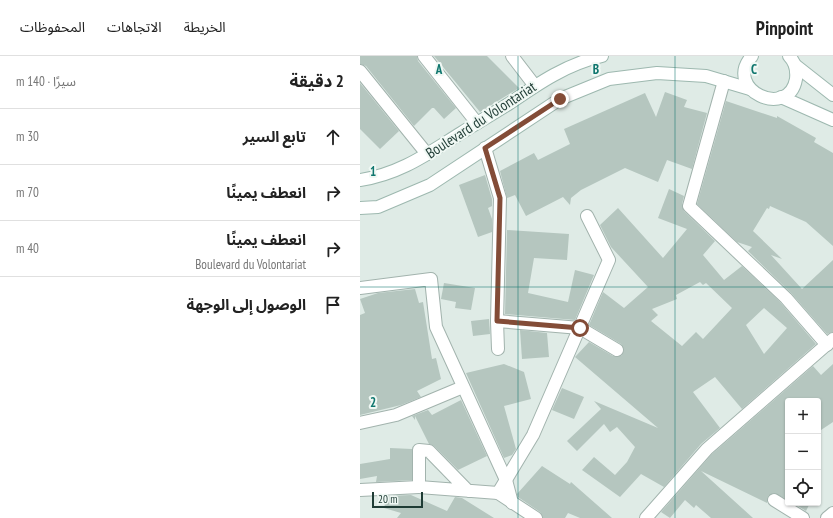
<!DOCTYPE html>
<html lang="ar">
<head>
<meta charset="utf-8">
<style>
	body { margin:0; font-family:"PT Sans Narrow","Noto Sans Arabic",sans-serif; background:#f2f2f2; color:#222; direction:rtl }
	.controls { position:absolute; right:12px; bottom:12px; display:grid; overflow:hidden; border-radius:4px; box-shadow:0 1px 3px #0004 }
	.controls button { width:36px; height:36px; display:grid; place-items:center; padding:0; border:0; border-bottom:1px solid #e0e0e0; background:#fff; color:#222; font:20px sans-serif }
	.scale { position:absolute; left:12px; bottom:10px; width:51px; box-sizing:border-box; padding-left:4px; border:2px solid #1f3c35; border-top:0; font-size:11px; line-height:14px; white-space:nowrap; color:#1f3c35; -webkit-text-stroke:3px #f0f8f4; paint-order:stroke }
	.stop { position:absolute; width:12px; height:12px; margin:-9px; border:3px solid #834c37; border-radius:50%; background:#fff }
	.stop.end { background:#834c37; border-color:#fff; box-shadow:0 1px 4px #0008 }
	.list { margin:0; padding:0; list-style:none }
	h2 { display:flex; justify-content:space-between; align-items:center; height:52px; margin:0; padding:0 16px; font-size:17px }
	h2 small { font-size:13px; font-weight:400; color:#767676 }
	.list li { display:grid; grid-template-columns:26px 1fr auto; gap:12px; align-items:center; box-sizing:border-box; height:56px; padding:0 16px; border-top:1px solid #e0e0e0 }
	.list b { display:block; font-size:15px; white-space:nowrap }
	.list p { margin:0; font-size:13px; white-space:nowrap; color:#767676 }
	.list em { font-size:13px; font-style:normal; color:#767676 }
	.icon { flex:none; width:22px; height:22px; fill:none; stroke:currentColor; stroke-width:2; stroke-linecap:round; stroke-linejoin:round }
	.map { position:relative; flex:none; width:473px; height:462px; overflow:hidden; direction:ltr }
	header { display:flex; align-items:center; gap:24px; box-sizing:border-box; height:56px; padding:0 20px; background:#fff; border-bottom:1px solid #e0e0e0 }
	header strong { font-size:19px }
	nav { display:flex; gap:22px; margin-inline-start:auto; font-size:14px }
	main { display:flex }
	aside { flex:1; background:#fff }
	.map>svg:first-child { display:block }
</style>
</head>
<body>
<header>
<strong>Pinpoint</strong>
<nav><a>الخريطة</a><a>الاتجاهات</a><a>المحفوظات</a></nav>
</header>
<main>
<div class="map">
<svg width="473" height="462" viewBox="0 0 473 462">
	<rect width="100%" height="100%" fill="#dfebe6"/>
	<!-- building -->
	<g fill="#b5c6bf" fill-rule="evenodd">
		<path d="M0,0H57L58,5L96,52L84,63L74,52H72L54,70L6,10L0,8Z"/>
		<path d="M74,0H127L159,32L120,56Z"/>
		<path d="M0,27L39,75L20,93L0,73Z"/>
		<path d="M305,36L327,44L324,51L347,57L332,113L307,104L298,126L265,112L221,134L211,142L210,149L203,141L166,160L155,139L147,142L140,115L174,97L178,104L210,88L204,73L285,37L296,61Z"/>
		<path d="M366,45L417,62V60L456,82L454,86L473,97V190L446,166L410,150L409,153L407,152L393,175L422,203L411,199L442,233L473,204V276L467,278L431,237L388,195L392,191L377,186L337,148Z"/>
		<path d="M125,119L132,143V150L128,152L132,163V176L118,181L99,129Z"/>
		<path d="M309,133L324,140L322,148L324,155L355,185L343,199L364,224L382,210L421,247L456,288L382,353L355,321L333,336L360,372L341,388L304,431L281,418L260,441L222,414L234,401L255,419L267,406L275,391L257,371L250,376L244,368L217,395L207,385L241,353L234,345L298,372L215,301L229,286L253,300H261L264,294L261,288L229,269L243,236L264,252L288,231L251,191L240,169L258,152L303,202L327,173L298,162ZM340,226L343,229L346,227L372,252L343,283L336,276L322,290L291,265L298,259L292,253L317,243L316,239ZM404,252L427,272L404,298L386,269Z"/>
		<path d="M147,174L209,178L207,204L174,202L168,237L208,246L215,214L234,219L215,264L145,258Z"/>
		<path d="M84,227L115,232L111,254L95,252L96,246L81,243Z"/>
		<path d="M55,233L59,247L63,246L72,303L76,302L81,323L57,335L61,341L41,349L0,359V259L5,257L0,243L18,237Z"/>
		<path d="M129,263L130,278L113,280L111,265Z"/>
		<path d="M160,274L187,277L189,301L162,303Z"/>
		<path d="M144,308L164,316L171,343L144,350L156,393L152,399L144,402L106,317Z"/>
		<path d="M473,308V366L458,376V345H428V444L414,437L408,440L407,447L341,415L393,462H351L336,449L334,452L325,444L310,462L301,456L352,398L453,310L461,319Z"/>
		<path d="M202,332L224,341L214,363L192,354Z"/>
		<path d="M101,344L127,400L98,414L74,390L69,388L55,360V364L52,360L68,354L72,359Z"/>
		<path d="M30,392L52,393V424L16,426L17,420L0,423V408L30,403Z"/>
		<path d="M182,410L210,428L211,426L252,462H220L208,457L205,462H183L180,456L158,441L157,438Z"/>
		<path d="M51,439L87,455L95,441L102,442L134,462H37L41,457L24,452L27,440Z"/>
		<path d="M433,447H450L446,455Z"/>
	</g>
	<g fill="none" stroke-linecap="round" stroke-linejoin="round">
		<defs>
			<g id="minor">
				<path d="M64,0L117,67"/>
				<path d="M152,0L175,30"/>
				<path d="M0,15L67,98"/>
				<path d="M364,25L329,150L426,242L467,289"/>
				<path d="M125,92L140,142L137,265L138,293"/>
				<path d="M0,232L71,223L76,271L146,424L152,447"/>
				<path d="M137,265L220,272L257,294"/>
				<path d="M0,367L36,359L103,331"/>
				<path d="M0,434L59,431"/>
				<path d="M108,435L69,395L59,394V431L138,437L176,462"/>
				<path d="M138,437L173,379L249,204L227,160"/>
				<path d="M414,444L443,462"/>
				<path d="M286,462L347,393L473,283"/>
				<path d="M467,462L473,457"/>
			</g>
			<g id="secondary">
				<path d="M392,0C362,34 429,64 436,23C437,14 435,6 429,0"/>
				<path d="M435,9L473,39"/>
				<path d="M421,41L473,64"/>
				<path d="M0,124C40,118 67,98 101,77C117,67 134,57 150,47C179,27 207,8 242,0"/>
				<path d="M0,152L18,151L70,129L200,43L249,23L297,17L346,20L390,33"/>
			</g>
		</defs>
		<!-- minor casing -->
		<use href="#minor" stroke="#a2b3ad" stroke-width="14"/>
		<!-- secondary casing -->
		<use href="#secondary" stroke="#9db8af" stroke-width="14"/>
		<!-- minor -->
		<use href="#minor" stroke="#fff" stroke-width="12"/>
		<!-- secondary -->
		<use href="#secondary" stroke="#fff" stroke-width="12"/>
	</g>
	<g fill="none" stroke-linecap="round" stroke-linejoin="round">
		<!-- route -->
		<path stroke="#834c37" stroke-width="5" d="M200,43L125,92L140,142L137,265L220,272"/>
	</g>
	<!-- grid -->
	<path fill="none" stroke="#0f766e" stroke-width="1" stroke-opacity="0.55" d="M158,0V462M315,0V462M0,231H473"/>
	<g text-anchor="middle" stroke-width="4" stroke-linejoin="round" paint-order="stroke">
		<!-- street labels -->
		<g font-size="15" fill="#1f3c35" stroke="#f0f8f4">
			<text transform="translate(121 64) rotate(-33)" y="5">Boulevard du Volontariat</text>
		</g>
	</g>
	<g font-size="13" text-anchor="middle" font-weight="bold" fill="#0f766e" stroke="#f0f8f4" stroke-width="4" stroke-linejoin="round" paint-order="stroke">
		<text x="79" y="18">A</text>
		<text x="236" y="18">B</text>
		<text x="394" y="18">C</text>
		<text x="13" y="120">1</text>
		<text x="13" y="351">2</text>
	</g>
</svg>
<div class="controls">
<button>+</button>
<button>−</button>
<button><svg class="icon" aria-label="locate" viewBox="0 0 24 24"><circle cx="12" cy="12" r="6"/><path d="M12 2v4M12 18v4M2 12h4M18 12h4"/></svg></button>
</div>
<div class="scale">20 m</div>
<div class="stop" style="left:220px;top:272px"></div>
<div class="stop end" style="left:200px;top:43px"></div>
</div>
<aside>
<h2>2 دقيقة<small>سيرًا · 140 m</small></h2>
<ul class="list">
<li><svg class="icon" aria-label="ahead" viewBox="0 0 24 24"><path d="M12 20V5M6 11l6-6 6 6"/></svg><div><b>تابع السير</b></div><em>30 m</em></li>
<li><svg class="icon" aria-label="right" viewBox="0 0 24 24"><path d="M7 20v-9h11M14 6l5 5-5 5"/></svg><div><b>انعطف يمينًا</b></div><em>70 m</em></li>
<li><svg class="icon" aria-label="right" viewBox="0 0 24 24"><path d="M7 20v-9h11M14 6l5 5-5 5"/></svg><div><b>انعطف يمينًا</b><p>Boulevard du Volontariat</p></div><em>40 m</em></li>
<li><svg class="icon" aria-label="arrive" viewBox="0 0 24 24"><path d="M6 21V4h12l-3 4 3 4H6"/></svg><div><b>الوصول إلى الوجهة</b></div></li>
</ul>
</aside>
</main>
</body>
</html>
